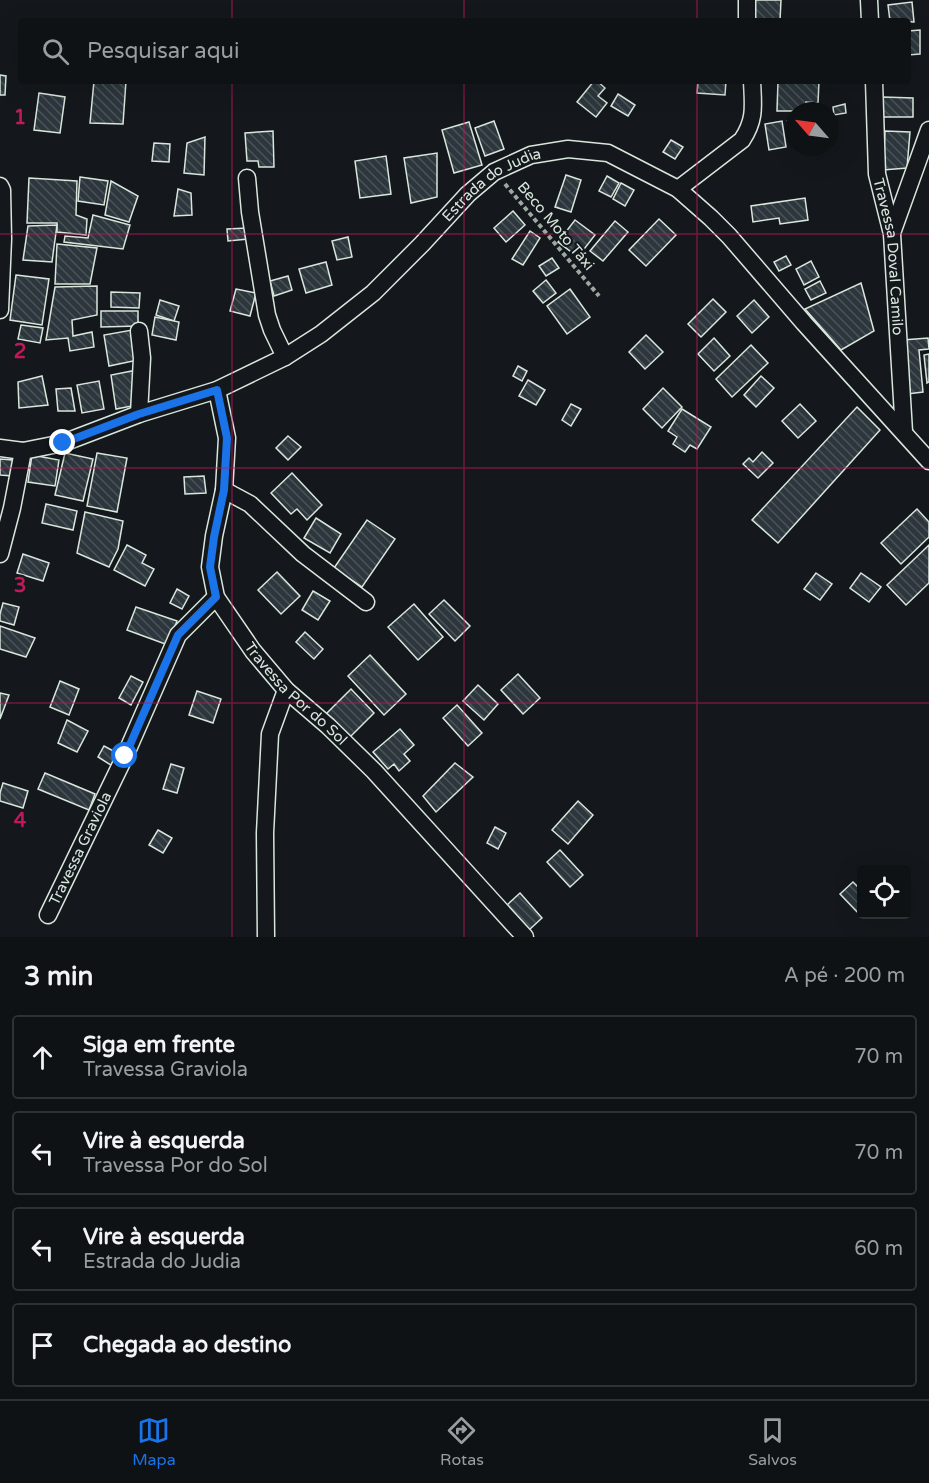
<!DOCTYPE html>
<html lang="pt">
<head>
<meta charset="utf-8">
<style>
	body { margin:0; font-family:"Varela Round",sans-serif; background:#181b1e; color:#f1f3f6 }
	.controls { position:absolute; right:18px; bottom:18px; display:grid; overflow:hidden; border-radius:6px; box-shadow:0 6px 24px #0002 }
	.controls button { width:54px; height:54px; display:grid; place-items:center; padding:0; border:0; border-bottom:2px solid #2f3234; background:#0f1215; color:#f1f3f6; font:30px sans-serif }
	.compass { position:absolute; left:785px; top:102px; width:54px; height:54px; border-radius:50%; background:#0f1215; box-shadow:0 6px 24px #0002; rotate:298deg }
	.stop { position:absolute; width:18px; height:18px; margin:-14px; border:4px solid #1a73e8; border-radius:50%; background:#fff }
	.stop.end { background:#1a73e8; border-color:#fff; box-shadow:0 2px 6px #0008 }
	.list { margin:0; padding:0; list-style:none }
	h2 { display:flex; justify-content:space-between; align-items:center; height:78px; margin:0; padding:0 24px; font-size:26px }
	h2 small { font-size:20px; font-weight:400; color:#9b9ea0 }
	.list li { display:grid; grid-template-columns:39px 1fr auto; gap:18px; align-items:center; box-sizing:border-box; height:84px; margin:0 12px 12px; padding:0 12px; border:2px solid #2f3234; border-radius:6px }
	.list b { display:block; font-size:22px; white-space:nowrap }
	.list p { margin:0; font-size:20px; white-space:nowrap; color:#9b9ea0 }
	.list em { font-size:20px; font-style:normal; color:#9b9ea0 }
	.icon { flex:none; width:33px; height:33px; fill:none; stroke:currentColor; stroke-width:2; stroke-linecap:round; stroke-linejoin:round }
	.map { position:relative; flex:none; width:929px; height:937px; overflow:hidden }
	.search { position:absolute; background:#0f1215; box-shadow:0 6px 24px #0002; left:18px; right:18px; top:18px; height:66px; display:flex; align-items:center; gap:15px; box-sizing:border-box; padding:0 21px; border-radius:6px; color:#9b9ea0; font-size:22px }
	.sheet { height:462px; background:#0f1215 }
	nav { display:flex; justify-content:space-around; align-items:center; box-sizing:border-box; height:84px; border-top:2px solid #2f3234; background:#0f1215; font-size:16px; color:#9b9ea0 }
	nav a { display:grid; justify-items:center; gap:3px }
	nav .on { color:#1a73e8 }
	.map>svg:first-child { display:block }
</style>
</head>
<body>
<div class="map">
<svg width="929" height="937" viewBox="0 0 929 937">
	<defs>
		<pattern id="building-back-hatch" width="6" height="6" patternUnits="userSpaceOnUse" patternTransform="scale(1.5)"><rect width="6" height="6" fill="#2c363c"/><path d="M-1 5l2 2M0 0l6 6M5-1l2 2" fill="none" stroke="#4a5358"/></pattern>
	</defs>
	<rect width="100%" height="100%" fill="#14181c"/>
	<!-- building -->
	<g fill="url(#building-back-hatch)" stroke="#d8e6dc" stroke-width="1.5">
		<path d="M753,0H781L780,21H752Z"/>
		<path d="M912,2L914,22L890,21L888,5Z"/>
		<path d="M920,30V54L908,55V31Z"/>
		<path d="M0,75L6,76L5,95H0Z"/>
		<path d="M94,81H126L123,124L90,123Z"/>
		<path d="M594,81H597L605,88L598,96L607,103L596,117L577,102Z"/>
		<path d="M698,81H726L725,95L697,93Z"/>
		<path d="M778,81H819L818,103L806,102V111H777Z"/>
		<path d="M39,93L65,97L60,133L34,130Z"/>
		<path d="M618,94L635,105L628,116L611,106Z"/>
		<path d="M883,97L913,98V117H883Z"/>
		<path d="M845,104L846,113L834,115L833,107Z"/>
		<path d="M794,120V138H791L787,121Z"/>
		<path d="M494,121L504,149L485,156L475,128Z"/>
		<path d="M782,121L786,147L769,150L765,124Z"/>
		<path d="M469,122L482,165L454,173L442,130Z"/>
		<path d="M273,131L274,167H259L258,161H247L245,133Z"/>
		<path d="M885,131L910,132L907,168L883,170Z"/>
		<path d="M205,137L204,175L184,173L187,143Z"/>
		<path d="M671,140L683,147L675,159L663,152Z"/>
		<path d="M154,143L170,144L169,162L152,161Z"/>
		<path d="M437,153V197L411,203L404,158Z"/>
		<path d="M386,156L391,194L360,198L355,161Z"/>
		<path d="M566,175L581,180L571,212L555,207Z"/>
		<path d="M607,176L619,183L611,197L599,191Z"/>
		<path d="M80,177L108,181L104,205L78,201Z"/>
		<path d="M29,178L77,181L76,215L87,219L86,235L57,232V223H27Z"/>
		<path d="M111,181L138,196L129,222L105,215Z"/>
		<path d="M621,183L634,190L625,206L613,199Z"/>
		<path d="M178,189L191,193L192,215L174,216Z"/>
		<path d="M805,198L808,220L780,224L779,218L753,222L751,206Z"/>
		<path d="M513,211L525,225L506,242L494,228Z"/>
		<path d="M93,215L130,225L123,249L64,242L65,236L88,238Z"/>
		<path d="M659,219L676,235L646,266L629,250Z"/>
		<path d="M575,220L595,235L578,257L558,242Z"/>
		<path d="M615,221L628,232L603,261L590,251Z"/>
		<path d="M57,225L52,262L23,260L28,226Z"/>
		<path d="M247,228L248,239L228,241L227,229Z"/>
		<path d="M530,231L540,238L523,265L512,259Z"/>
		<path d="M348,237L352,257L337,260L332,241Z"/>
		<path d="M57,244L97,248L90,284H55Z"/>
		<path d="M786,256L791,265L779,271L774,262Z"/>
		<path d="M552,258L559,268L546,276L539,266Z"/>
		<path d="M811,261L819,277L804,285L796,269Z"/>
		<path d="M326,262L332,285L306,293L299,269Z"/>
		<path d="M16,275L49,279L42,325L10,320Z"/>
		<path d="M288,276L292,290L274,296L270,281Z"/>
		<path d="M546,280L556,293L543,303L533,291Z"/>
		<path d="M820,281L826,293L811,300L805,289Z"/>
		<path d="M861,283L874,331L841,350L805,309Z"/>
		<path d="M97,286V315L72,320L73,336L92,332L94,347L70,351L68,338L46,340L55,287Z"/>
		<path d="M236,289L256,293L250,316L230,311Z"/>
		<path d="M570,289L590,317L567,334L547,306Z"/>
		<path d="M111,292L140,293L139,308L111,307Z"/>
		<path d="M713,299L726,312L701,337L688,324Z"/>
		<path d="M160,300L179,306L174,321L156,315Z"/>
		<path d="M754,300L769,317L752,333L737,316Z"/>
		<path d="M101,311H138V326L101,327Z"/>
		<path d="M155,317L179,322L176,340L152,335Z"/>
		<path d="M21,325L43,328L40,343L18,339Z"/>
		<path d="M132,330L138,360L109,366L104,335Z"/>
		<path d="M646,335L663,352L645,369L629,352Z"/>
		<path d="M714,338L730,356L714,371L698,354Z"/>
		<path d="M928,338L929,349L919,350L923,392L907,394L903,340Z"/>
		<path d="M751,345L768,363L732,397L716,379Z"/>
		<path d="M929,354V382L927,383L924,355Z"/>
		<path d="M518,366L527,371L522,381L513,376Z"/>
		<path d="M137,370V405L116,409L111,375Z"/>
		<path d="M42,376L48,405L19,408L18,382Z"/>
		<path d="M761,376L774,388L756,407L744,395Z"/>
		<path d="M528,380L545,390L536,405L519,396Z"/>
		<path d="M99,381L104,409L82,413L77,385Z"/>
		<path d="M71,388L75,411H58L56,389Z"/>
		<path d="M663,388L682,407L662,428L643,409Z"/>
		<path d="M571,404L581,409L571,426L562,420Z"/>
		<path d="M800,404L816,421L798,438L782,421Z"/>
		<path d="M857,407L880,430L778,543L752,520Z"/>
		<path d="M682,409L711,427L697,449L690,445L685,452L673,444L677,437L668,431Z"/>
		<path d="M288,436L301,447L288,460L276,448Z"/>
		<path d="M762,452L773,463L758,478L743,464L749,458L753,462Z"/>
		<path d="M65,453L93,459L83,501L55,495Z"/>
		<path d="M97,453L127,458L117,512L87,506Z"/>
		<path d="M32,455L59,460L55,486L28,482Z"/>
		<path d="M0,459L13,460L12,476L0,475Z"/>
		<path d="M292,473L322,505L307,520L297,509L291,514L271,493Z"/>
		<path d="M204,476L206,493L185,494L184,477Z"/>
		<path d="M46,504L77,511L73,530L42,523Z"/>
		<path d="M917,509L929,522V537L901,564L881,543Z"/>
		<path d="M85,512L123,521L118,549L109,567L77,553Z"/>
		<path d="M316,518L341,534L330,553L304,538Z"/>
		<path d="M367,520L395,539L362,587L334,568Z"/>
		<path d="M127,545L146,555L142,563L154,569L145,586L114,570Z"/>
		<path d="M929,545V583L906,605L887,585Z"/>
		<path d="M23,554L49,563L43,581L17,573Z"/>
		<path d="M277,572L300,596L281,614L258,590Z"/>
		<path d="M816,573L832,584L820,600L804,589Z"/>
		<path d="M861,573L881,587L869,602L850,588Z"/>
		<path d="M177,589L189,596L182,609L170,603Z"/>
		<path d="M313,591L330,601L318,620L302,610Z"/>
		<path d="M444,600L470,626L455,641L429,614Z"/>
		<path d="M3,603L19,607L14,625L0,621V614Z"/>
		<path d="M414,604L443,637L418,660L388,627Z"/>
		<path d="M136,607L177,621L168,645L127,630Z"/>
		<path d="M0,626L35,638L26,657L0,649Z"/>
		<path d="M305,632L323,649L314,659L296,642Z"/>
		<path d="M370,655L406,694L384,715L348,676Z"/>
		<path d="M518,674L540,698L523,714L501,690Z"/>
		<path d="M131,676L143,682L131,705L119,698Z"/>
		<path d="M60,681L79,689L69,715L50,707Z"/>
		<path d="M478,685L498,704L484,720L463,701Z"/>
		<path d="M351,689L374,713L348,739L325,715Z"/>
		<path d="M197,691L221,699L213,723L189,715Z"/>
		<path d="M0,693L9,695L0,719Z"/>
		<path d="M457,705L482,733L468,746L443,718Z"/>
		<path d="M67,720L88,731L77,752L58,743Z"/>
		<path d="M400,729L414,745L404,754L410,761L399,771L394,764L388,769L373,752Z"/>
		<path d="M104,746L121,755L114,767L98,757Z"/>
		<path d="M455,763L473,777L436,812L423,796Z"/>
		<path d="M171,764L184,768L177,793L163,789Z"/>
		<path d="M45,773L95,794L89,810L38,789Z"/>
		<path d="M3,783L28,791L23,808L0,801V793Z"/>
		<path d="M578,801L593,815L568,844L552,830Z"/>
		<path d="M495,827L506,833L498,849L487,843Z"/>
		<path d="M158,830L172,838L163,853L149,845Z"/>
		<path d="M560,850L583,875L570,887L547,862Z"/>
		<path d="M853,882L862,891V914H864L862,917L840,894Z"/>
		<path d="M520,893L542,918L529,930L507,905Z"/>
	</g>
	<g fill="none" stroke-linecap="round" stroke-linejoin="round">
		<defs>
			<g id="street">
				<path d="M747,0V21"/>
				<path d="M869,0L870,21"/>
				<path id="s1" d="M874,81L877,174L892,234L904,432"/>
				<path d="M247,178L250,212L267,315L272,330L285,357"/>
				<path d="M0,186L2,190L3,239L0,310"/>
				<path d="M678,189L742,140C756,119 753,105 752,81"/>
				<path d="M892,233L929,130"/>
				<path id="s2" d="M217,390L227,438L224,490L214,536L210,567L216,597L253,651L286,690L328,726L374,771L525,937"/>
				<path d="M139,414L142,358L139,331"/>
				<path id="s3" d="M0,448L23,451L63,443L139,414L217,390L285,357L321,334L373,293L422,244L468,194L494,172L531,155L568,149L608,153L678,189L711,218L729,236L804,323L929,461"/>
				<path d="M224,490L250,504L303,554L366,602"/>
				<path d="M0,554L12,508L23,451"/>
				<path id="s4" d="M48,915L125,756L178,635L216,597"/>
				<path d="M266,937L265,833L270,734L286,690"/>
			</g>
		</defs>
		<!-- street casing -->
		<use href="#street" stroke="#d8e6dc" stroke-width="19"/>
		<!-- path -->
		<path stroke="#9da8a2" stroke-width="4" stroke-dasharray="4.5 3" stroke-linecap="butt" d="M505,184L599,296"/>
		<!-- street -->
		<use href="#street" stroke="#14181c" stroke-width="16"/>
	</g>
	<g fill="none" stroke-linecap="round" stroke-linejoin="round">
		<!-- route -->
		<path stroke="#1a73e8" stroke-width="8" d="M63,443L139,414L217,390L227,438L224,490L214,537L210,567L216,597L178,635L125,756"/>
	</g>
	<!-- grid -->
	<path fill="none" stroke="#c2185b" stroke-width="1.5" stroke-opacity="0.55" d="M232,0V21M464,0V21M697,0V21M232,81V937M464,81V937M697,81V937M0,234H929M0,468H929M0,703H929"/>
	<g text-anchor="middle" stroke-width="4.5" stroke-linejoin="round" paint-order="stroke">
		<!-- street labels -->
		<g font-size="15" fill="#d8e6dc" stroke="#14181c">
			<text dy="5" stroke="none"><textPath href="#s3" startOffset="574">Estrada do Judia</textPath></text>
			<text transform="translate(556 226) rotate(50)" y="5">Beco Moto Táxi</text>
			<text dy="5" stroke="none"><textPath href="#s1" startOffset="177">Travessa Doval Camilo</textPath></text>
			<text dy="5" stroke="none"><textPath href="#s2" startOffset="336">Travessa Por do Sol</textPath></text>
			<text dy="5" stroke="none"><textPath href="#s4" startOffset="74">Travessa Graviola</textPath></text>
		</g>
	</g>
	<g font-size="20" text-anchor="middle" font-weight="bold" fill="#c2185b" stroke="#14181c" stroke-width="4.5" stroke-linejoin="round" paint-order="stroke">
		<text x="20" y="124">1</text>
		<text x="20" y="358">2</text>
		<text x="20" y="592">3</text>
		<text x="20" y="827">4</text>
	</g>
</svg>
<div class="controls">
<button><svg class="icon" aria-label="locate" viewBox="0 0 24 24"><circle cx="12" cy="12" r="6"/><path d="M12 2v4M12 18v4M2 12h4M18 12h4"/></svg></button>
</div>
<svg class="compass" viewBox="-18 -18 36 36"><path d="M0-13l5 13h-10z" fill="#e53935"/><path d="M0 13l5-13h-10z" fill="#9b9ea0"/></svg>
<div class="stop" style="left:125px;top:756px"></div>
<div class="stop end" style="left:63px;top:443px"></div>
<div class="search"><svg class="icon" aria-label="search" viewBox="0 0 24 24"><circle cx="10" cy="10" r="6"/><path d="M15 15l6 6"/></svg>Pesquisar aqui</div>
</div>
<section class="sheet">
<h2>3 min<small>A pé · 200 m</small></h2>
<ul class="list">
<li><svg class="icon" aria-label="ahead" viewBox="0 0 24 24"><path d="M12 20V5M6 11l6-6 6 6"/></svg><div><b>Siga em frente</b><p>Travessa Graviola</p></div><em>70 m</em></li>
<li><svg class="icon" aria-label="left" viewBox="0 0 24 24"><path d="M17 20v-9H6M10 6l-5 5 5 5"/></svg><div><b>Vire à esquerda</b><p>Travessa Por do Sol</p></div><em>70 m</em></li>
<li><svg class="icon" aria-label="left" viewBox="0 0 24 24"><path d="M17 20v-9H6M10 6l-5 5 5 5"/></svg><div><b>Vire à esquerda</b><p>Estrada do Judia</p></div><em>60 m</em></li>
<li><svg class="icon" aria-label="arrive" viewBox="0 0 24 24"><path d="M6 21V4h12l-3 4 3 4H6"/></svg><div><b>Chegada ao destino</b></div></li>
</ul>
</section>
<nav>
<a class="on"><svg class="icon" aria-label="map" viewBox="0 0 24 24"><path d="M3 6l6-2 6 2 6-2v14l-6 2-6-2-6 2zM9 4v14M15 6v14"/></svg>Mapa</a>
<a><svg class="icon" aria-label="directions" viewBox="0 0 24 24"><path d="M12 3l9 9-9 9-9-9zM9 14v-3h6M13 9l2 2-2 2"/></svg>Rotas</a>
<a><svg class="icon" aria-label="saved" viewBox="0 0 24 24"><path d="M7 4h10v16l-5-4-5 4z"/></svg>Salvos</a>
</nav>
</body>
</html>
